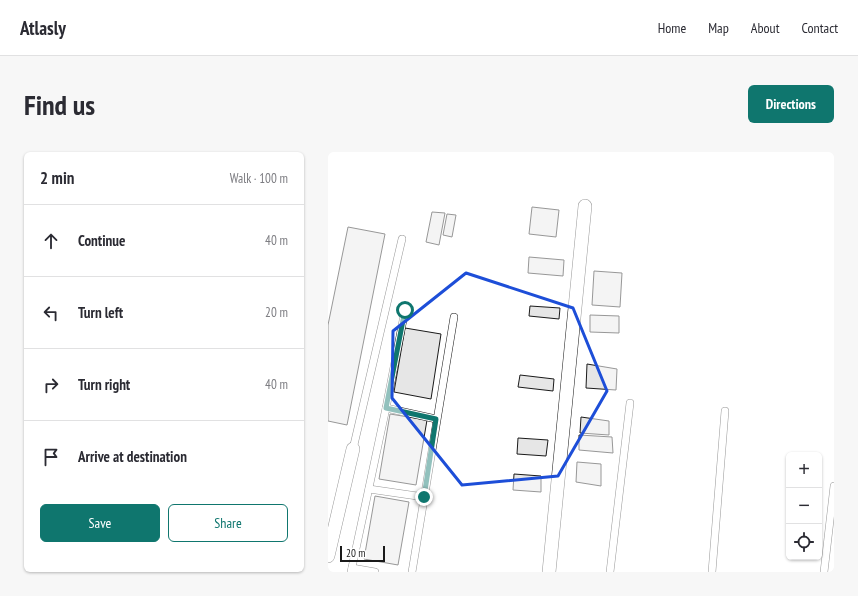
<!DOCTYPE html>
<html lang="en">
<head>
<meta charset="utf-8">
<style>
	body { margin:0; font-family:"PT Sans Narrow",sans-serif; background:#f7f7f7; color:#2b2b33 }
	.controls { position:absolute; right:12px; bottom:12px; display:grid; overflow:hidden; border-radius:6px; box-shadow:0 1px 3px #0004 }
	.controls button { width:36px; height:36px; display:grid; place-items:center; padding:0; border:0; border-bottom:1px solid #e1e1e2; background:#fff; color:#2b2b33; font:20px sans-serif }
	.scale { position:absolute; left:12px; bottom:10px; width:45px; box-sizing:border-box; padding-left:4px; border:2px solid #1a1a1a; border-top:0; font-size:11px; line-height:14px; white-space:nowrap; color:#1a1a1a; -webkit-text-stroke:3px #fff; paint-order:stroke }
	.stop { position:absolute; width:12px; height:12px; margin:-9px; border:3px solid #0f766e; border-radius:50%; background:#fff }
	.stop.end { background:#0f766e; border-color:#fff; box-shadow:0 1px 4px #0008 }
	.list { margin:0; padding:0; list-style:none }
	h2 { display:flex; justify-content:space-between; align-items:center; height:52px; margin:0; padding:0 16px; font-size:17px }
	h2 small { font-size:13px; font-weight:400; color:#7c7c81 }
	.list li { display:grid; grid-template-columns:26px 1fr auto; gap:12px; align-items:center; box-sizing:border-box; height:72px; padding:0 16px; border-top:1px solid #e1e1e2 }
	.list b { display:block; font-size:15px; white-space:nowrap }
	.list em { font-size:13px; font-style:normal; color:#7c7c81 }
	.actions { display:flex; gap:8px; padding:12px 16px }
	.actions a { flex:1; padding:9px 0; border:1px solid #0f766e; border-radius:6px; text-align:center; font-size:14px; color:#0f766e }
	.actions .main { background:#0f766e; color:#fff }
	.icon { flex:none; width:22px; height:22px; fill:none; stroke:currentColor; stroke-width:2; stroke-linecap:round; stroke-linejoin:round }
	.map { position:relative; flex:none; width:506px; height:420px; overflow:hidden; border-radius:6px }
	header { display:flex; align-items:center; gap:24px; box-sizing:border-box; height:56px; padding:0 20px; background:#fff; border-bottom:1px solid #e1e1e2 }
	header strong { font-size:19px }
	nav { display:flex; gap:22px; margin-inline-start:auto; font-size:14px }
	.intro { display:flex; align-items:center; justify-content:space-between; box-sizing:border-box; height:96px; padding:0 24px }
	h1 { margin:0; font-size:28px }
	.button { padding:10px 18px; border-radius:6px; background:#0f766e; color:#fff; font-size:14px; font-weight:700 }
	main { display:flex; gap:24px; padding:0 24px }
	aside { flex:1; background:#fff; border-radius:6px; box-shadow:0 1px 3px #0004 }
	.map>svg:first-child { display:block }
</style>
</head>
<body>
<header>
<strong>Atlasly</strong>
<nav><a>Home</a><a>Map</a><a>About</a><a>Contact</a></nav>
</header>
<div class="intro"><h1>Find us</h1><a class="button">Directions</a></div>
<main>
<aside>
<h2>2 min<small>Walk · 100 m</small></h2>
<ul class="list">
<li><svg class="icon" aria-label="ahead" viewBox="0 0 24 24"><path d="M12 20V5M6 11l6-6 6 6"/></svg><div><b>Continue</b></div><em>40 m</em></li>
<li><svg class="icon" aria-label="left" viewBox="0 0 24 24"><path d="M17 20v-9H6M10 6l-5 5 5 5"/></svg><div><b>Turn left</b></div><em>20 m</em></li>
<li><svg class="icon" aria-label="right" viewBox="0 0 24 24"><path d="M7 20v-9h11M14 6l5 5-5 5"/></svg><div><b>Turn right</b></div><em>40 m</em></li>
<li><svg class="icon" aria-label="arrive" viewBox="0 0 24 24"><path d="M6 21V4h12l-3 4 3 4H6"/></svg><div><b>Arrive at destination</b></div></li>
</ul>
<div class="actions"><a class="main">Save</a><a>Share</a></div>
</aside>
<div class="map">
<svg width="506" height="420" viewBox="0 0 506 420">
	<rect width="100%" height="100%" fill="#fff"/>
	<!-- building -->
	<g fill="#e6e6e6" stroke="#1a1a1a">
		<path d="M204,55L231,58L228,85L201,82Z"/>
		<path d="M104,60L117,61L111,93L98,90Z"/>
		<path d="M119,62L128,63L124,85L115,83Z"/>
		<path d="M20,75L57,82L19,273L0,269V173Z"/>
		<path d="M201,105L236,108L235,124L200,121Z"/>
		<path d="M266,119L294,121L292,155L264,153Z"/>
		<path d="M202,154L232,156L231,167L201,164Z"/>
		<path d="M262,163L291,164V181L262,180Z"/>
		<path d="M77,176L113,182L103,247L66,240Z"/>
		<path d="M259,212L289,217L288,238L258,236Z"/>
		<path d="M192,223L226,227L225,239L190,235Z"/>
		<path d="M62,262L99,268L88,333L51,327Z"/>
		<path d="M253,265L281,269V283L252,281Z"/>
		<path d="M251,283L284,285L285,301L251,298Z"/>
		<path d="M190,286L220,288L218,304L189,302Z"/>
		<path d="M249,310L273,312V334L248,330Z"/>
		<path d="M186,322L213,324V340L185,338Z"/>
		<path d="M47,344L81,350L70,413L36,407Z"/>
	</g>
	<g fill="none" stroke-linecap="round" stroke-linejoin="round">
		<defs>
			<g id="service">
				<path d="M58,256L108,267"/>
				<path d="M25,297L74,87"/>
				<path d="M41,337L96,345"/>
				<path d="M24,416L47,420"/>
				<path d="M23,420L58,256L77,158"/>
				<path d="M84,420L126,165"/>
				<path d="M282,420L302,251"/>
				<path d="M384,420L397,259"/>
				<path d="M496,420L506,334"/>
			</g>
			<g id="minor">
				<path d="M0,404L25,297"/>
				<path d="M221,420L257,54"/>
			</g>
		</defs>
		<!-- service casing -->
		<use href="#service" stroke="#1a1a1a" stroke-width="8"/>
		<!-- minor casing -->
		<use href="#minor" stroke="#1a1a1a" stroke-width="14"/>
		<!-- service -->
		<use href="#service" stroke="#fff" stroke-width="7"/>
		<!-- minor -->
		<use href="#minor" stroke="#fff" stroke-width="13"/>
	</g>
	<g fill="none" stroke-linecap="round" stroke-linejoin="round">
		<!-- route -->
		<path stroke="#0f766e" stroke-width="5" d="M77,158L58,256L108,267L96,345"/>
	</g>
	<!-- marked area -->
	<path d="M0 0H506V420H0ZM138,121L245,156L279,239L230,324L134,333L64,246L65,179Z" fill="#fff" fill-opacity=".55" fill-rule="evenodd"/>
	<path fill="none" stroke="#1d4ed8" stroke-width="3" stroke-linejoin="round" d="M138,121L245,156L279,239L230,324L134,333L64,246L65,179Z"/>
</svg>
<div class="controls">
<button>+</button>
<button>−</button>
<button><svg class="icon" aria-label="locate" viewBox="0 0 24 24"><circle cx="12" cy="12" r="6"/><path d="M12 2v4M12 18v4M2 12h4M18 12h4"/></svg></button>
</div>
<div class="scale">20 m</div>
<div class="stop" style="left:77px;top:158px"></div>
<div class="stop end" style="left:96px;top:345px"></div>
</div>
</main>
</body>
</html>
